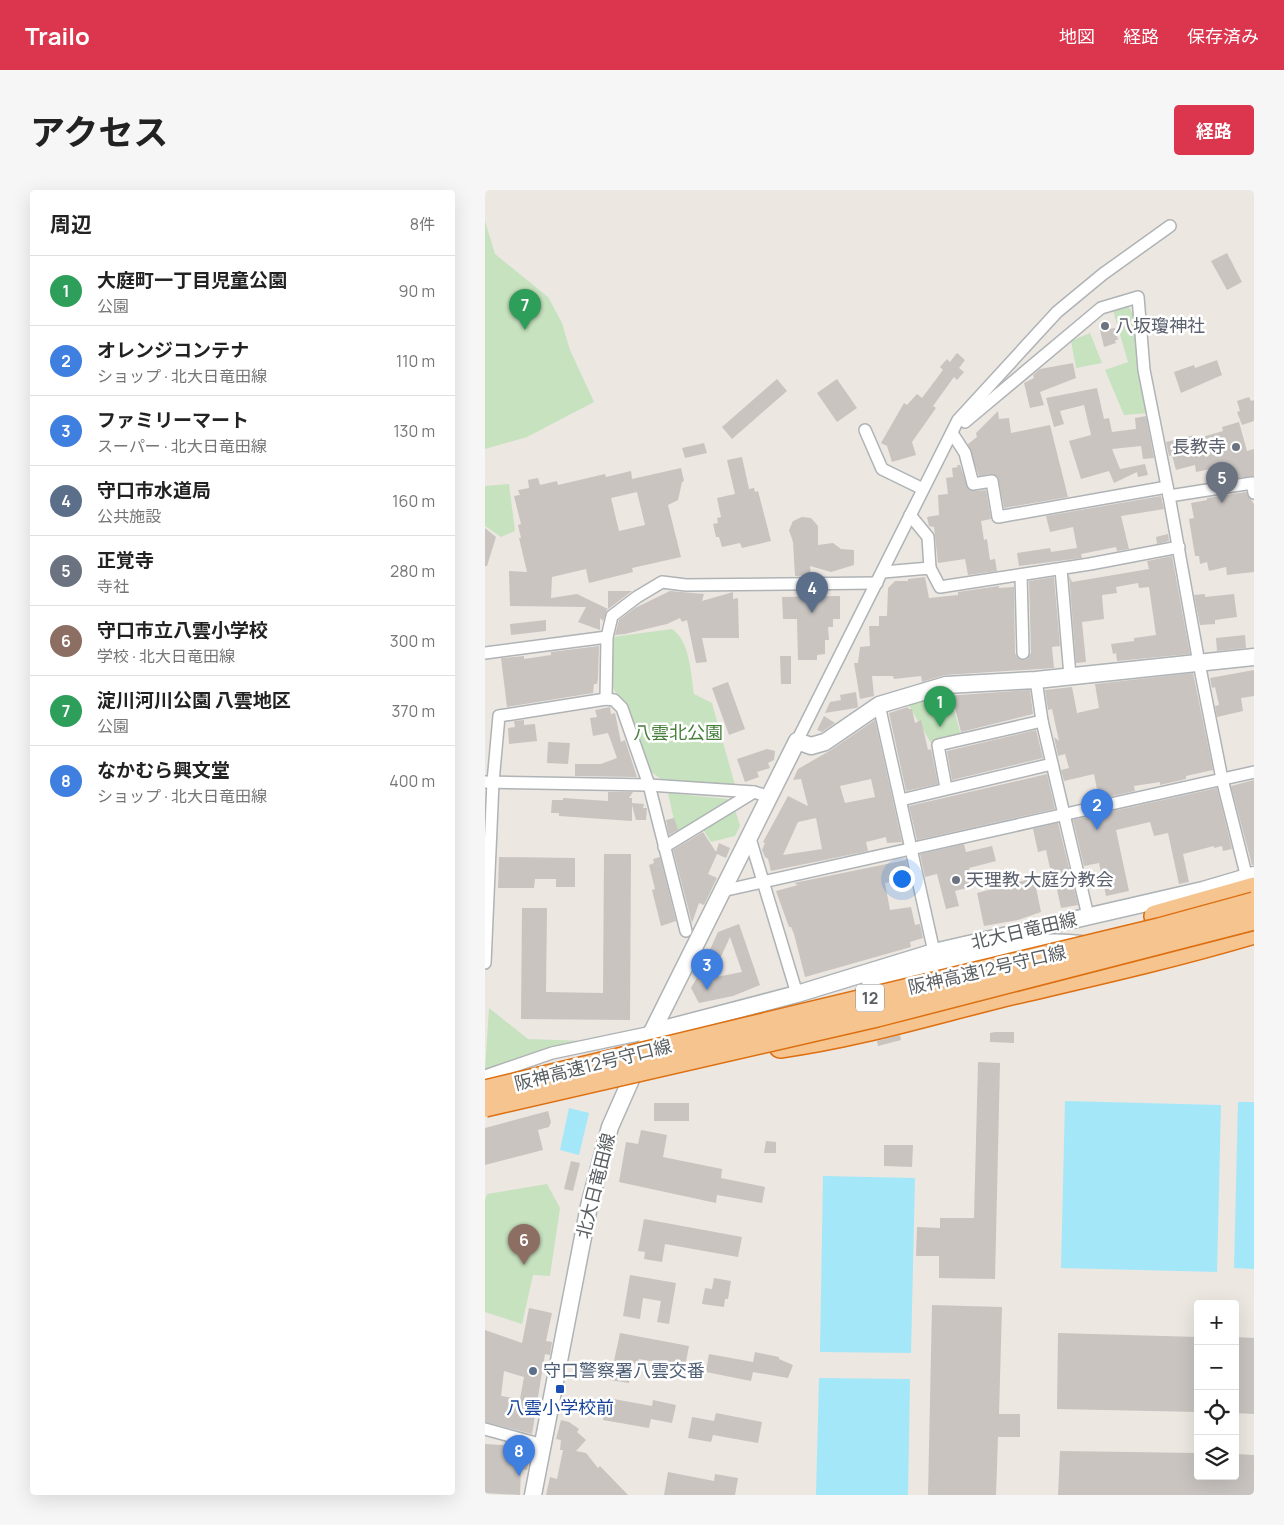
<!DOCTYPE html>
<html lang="ja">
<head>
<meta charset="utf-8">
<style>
	body { margin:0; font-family:Manrope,"Noto Sans JP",sans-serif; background:#f6f6f6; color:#222 }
	.controls { position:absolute; right:15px; bottom:15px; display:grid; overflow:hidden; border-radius:5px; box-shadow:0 5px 20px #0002 }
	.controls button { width:45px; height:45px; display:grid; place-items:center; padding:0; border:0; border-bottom:1px solid #e0e0e0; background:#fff; color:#222; font:25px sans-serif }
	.you { position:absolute; left:416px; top:688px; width:18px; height:18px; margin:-12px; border:4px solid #fff; border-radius:50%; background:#1a73e8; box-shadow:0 0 0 8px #1a73e833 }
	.badge { display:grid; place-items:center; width:32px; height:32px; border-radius:50%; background:#dc364e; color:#fff; font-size:16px; font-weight:700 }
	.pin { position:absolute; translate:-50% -41px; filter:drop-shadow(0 1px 2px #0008) }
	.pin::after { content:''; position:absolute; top:26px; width:18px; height:15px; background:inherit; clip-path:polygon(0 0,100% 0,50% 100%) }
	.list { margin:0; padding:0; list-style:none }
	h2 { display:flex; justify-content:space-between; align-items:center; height:65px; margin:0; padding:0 20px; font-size:21px }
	h2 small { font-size:16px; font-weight:400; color:#767676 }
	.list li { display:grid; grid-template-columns:32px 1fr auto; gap:15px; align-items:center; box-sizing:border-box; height:70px; padding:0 20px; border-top:1px solid #e0e0e0 }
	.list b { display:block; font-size:19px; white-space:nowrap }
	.list p { margin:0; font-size:16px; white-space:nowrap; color:#767676 }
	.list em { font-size:16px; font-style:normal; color:#767676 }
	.icon { flex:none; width:28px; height:28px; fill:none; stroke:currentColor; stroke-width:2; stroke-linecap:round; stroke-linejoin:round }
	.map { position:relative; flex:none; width:769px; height:1305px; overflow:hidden; border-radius:5px }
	header { display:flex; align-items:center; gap:30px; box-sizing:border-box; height:70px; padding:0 25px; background:#dc364e; color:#fff }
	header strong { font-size:24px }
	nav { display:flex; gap:28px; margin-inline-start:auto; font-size:18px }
	.intro { display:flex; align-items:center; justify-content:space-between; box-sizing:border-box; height:120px; padding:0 30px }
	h1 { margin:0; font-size:35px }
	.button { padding:12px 22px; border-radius:5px; background:#dc364e; color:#fff; font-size:18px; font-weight:700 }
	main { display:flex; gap:30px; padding:0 30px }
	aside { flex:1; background:#fff; border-radius:5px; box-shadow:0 5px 20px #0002 }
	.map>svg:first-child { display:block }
</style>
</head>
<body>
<header>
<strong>Trailo</strong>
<nav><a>地図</a><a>経路</a><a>保存済み</a></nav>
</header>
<div class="intro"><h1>アクセス</h1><a class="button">経路</a></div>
<main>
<aside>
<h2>周辺<small>8件</small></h2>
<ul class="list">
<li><span class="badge" style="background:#2e9e5b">1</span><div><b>大庭町一丁目児童公園</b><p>公園</p></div><em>90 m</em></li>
<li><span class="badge" style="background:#3f7fe0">2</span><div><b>オレンジコンテナ</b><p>ショップ · 北大日竜田線</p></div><em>110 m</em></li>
<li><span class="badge" style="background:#3f7fe0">3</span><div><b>ファミリーマート</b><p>スーパー · 北大日竜田線</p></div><em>130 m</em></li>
<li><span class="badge" style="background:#5c6f8a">4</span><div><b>守口市水道局</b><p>公共施設</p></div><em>160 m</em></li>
<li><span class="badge" style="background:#6b7280">5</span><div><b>正覚寺</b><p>寺社</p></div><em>280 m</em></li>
<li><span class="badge" style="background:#8d6e63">6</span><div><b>守口市立八雲小学校</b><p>学校 · 北大日竜田線</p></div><em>300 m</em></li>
<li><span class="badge" style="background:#2e9e5b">7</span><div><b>淀川河川公園 八雲地区</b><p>公園</p></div><em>370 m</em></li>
<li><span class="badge" style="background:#3f7fe0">8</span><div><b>なかむら興文堂</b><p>ショップ · 北大日竜田線</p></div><em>400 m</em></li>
</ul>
</aside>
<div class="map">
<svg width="769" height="1305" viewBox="0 0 769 1305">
	<rect width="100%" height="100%" fill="#ece7e1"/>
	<!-- green -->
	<g fill="#c7e2bf">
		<path d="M0,31L10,64L63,107L77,133L85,160L109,212L42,247L0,259Z"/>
		<path d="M643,115L648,124L664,223L639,225L620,180L643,172L627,117Z"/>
		<path d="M605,143L617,173L591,178L586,151Z"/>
		<path d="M24,294L30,341L16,347L0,336V296Z"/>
		<path d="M187,439C205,451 206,484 209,504L227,513L250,595L176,589L162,579L140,518L128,498L127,447Z"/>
		<path d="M464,501L476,546L446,553L420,509Z"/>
		<path d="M183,603L253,610L192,644Z"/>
		<path d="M249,616L255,636L250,646L226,652L216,636Z"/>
		<path d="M4,818L43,849L100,851L0,880Z"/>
		<path d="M62,994L75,1018L65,1086L48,1085L37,1134L0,1122V1010L2,1004Z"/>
	</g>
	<!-- water -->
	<g fill="#a4e7f9">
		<path d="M580,911L736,915L732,1082L576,1078Z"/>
		<path d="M753,912H769V1079L749,1078Z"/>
		<path d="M84,918L104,923L94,965L75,960Z"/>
		<path d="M338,986L430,988L426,1163L335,1162Z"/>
		<path d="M334,1188L425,1189L423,1305H331Z"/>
	</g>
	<!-- building -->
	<g fill="#c9c4c0" fill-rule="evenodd">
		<path d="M742,63L757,92L742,100L726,71Z"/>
		<path d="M624,137V139L630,138L633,150H630L631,153L619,157L615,140Z"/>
		<path d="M472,163L480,170L474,178L479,182L472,190L469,187L448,216L451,218L427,252L431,265L407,272L402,256L396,253L419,213L422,215L432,204L437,208L458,180L455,177L462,169L465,172Z"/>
		<path d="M732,170L737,185L696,203L689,182L709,175L710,178Z"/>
		<path d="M588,173L591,188L555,202L559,215L545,218L539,193L549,188L548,185L555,179Z"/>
		<path d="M292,189L302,201L247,249L237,237Z"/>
		<path d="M352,189L372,218L352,232L332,203Z"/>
		<path d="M612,198L619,229L624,228L627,242L651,239L650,228L661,226L669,268L658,269L656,256L627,259L635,279L660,274L663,285L653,287L652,282L629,293L624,281L596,289L584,251L606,245L599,215L575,221L579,234L569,237L561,208Z"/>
		<path d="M764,207L766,211L769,210V231L757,235L752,222L755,221L752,211Z"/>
		<path d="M513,221L514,229L524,228L526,243L565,235L583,307L519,318L513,287L506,284L494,286L483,254L492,247L491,243Z"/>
		<path d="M754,232L762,261L769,259V286L733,291L730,278L711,282L710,275L691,280L687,265L684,266L681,252L709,245L710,249L738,241L737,237Z"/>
		<path d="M219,253L222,263L200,268L197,258Z"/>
		<path d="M257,267L264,299L269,298L270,302L273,301L286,351L257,358L255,353L237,357L234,347H231L228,334L233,333L232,328L236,327L232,308L250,304L242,270Z"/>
		<path d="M472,275H475L483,299L489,301L501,300L506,329L496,331L499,350L502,349L505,370L510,369L512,381L483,385L480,369L453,373L449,337L444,336L442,327L454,325L453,305L463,304L461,288L468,287L467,278L473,277Z"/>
		<path d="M196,278L199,291L197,292L193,310L183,315L196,367L147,378L148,382L104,393L101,379L67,387L66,408L92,404L123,419V401H147L122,420L118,431L115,428V440L93,432L101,417L25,416L24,381L42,382L34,348H36L33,335L36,334L29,306L35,305L33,300L44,298L43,290L53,288L55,295L72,291L73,295L120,284L121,287L146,281L147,289ZM152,302L160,335L134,341L126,308Z"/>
		<path d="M761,302L769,314V382L742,385L741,377L724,381L722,372L715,374L714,366H710L704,329L709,328L706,313L722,310V308Z"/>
		<path d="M676,306L679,319L636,326L644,359L632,361L631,357L596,364L597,368L534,376L532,363L565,358L566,362L592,358L588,337L565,342L561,326Z"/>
		<path d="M317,327L326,328L333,336V355L348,353L356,359L369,360V375L346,382L325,376L326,385L310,386L308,352L304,340L308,331Z"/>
		<path d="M0,338L11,347L2,376H0Z"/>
		<path d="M683,344L684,351L672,354L671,347Z"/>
		<path d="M687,366L705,464L632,471L631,463L628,464L626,454L649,451V448L671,445L664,397L654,398L653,393L631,397L632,403L617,405L619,429L597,432L601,472L591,473L584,385L587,392L664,379L662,371Z"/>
		<path d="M440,387L444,408L473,405V402L514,396V398L529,397L530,463L532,467L538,470L542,469L546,463L544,391L569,387L575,456L567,457L569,478L460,485L437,492L436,486L409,489L408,486H387L389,506L375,509L369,473H373L375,457L385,456L384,436H394V426H402L403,398L410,391H423V389Z"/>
		<path d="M185,401L219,404L217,411L248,402V409L253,408L254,448H217L222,472L211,473L202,430L197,432L195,428L182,434L140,444L130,445L134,430L150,418Z"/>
		<path d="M720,404V407L749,404L752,427L730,430V434L715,435L709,405Z"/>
		<path d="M355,406V429H348V437H343L344,450H340V464L332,465V470H313L312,429H298L297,407Z"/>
		<path d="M61,430V441L26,445L25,434Z"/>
		<path d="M760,445L761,458L732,461L731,448Z"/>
		<path d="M114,456L113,488L112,494H109L108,503L22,517L16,468L39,466V469L66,465V462Z"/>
		<path d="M295,466H306V494H296Z"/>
		<path d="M769,480V506L756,508L758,521L732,527L730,516L734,515L730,497L727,498L725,488Z"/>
		<path d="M708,483L728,580L701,586V589L675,595V592L649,596L650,601L614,609L609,584L579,591L576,580L584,578L580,564L573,566L569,547L574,551L567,519L563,520L560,500L587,497L592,523L614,518L610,494Z"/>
		<path d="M243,492L260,539L244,545L227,498Z"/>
		<path d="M545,500L548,524L476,542L468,510L462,513L460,506Z"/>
		<path d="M371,502L373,517L371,518L340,523L345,512L356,510L355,505Z"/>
		<path d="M125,517L126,524L130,523L136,552L140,550L152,587L90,586V574H116L132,568L123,543L108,546L105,528L112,527L110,520Z"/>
		<path d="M423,517L424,519H427L430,533L436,530L443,560L446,559L453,594L421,601L404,523Z"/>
		<path d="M339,526L350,533L337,542L332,540Z"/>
		<path d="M39,530V535L50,534L52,551L24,554L23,538L30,537L29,531Z"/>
		<path d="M390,530L417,652L402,653L401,647L381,652L383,661L286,681L283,669L280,667L277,660L280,653L278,652L303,606L323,616L316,589L308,590L313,579L346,560ZM386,589L390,607L360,613L355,596ZM331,628L337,659L298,665L313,632Z"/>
		<path d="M551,540L558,568L467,590L462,561Z"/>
		<path d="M63,552L85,553L83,574L62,573Z"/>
		<path d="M282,559L290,561L289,570L283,573L285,578L272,582L274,587L260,592L252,569Z"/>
		<path d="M562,584L570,619L432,650L424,616Z"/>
		<path d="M769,590V675H767L746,596Z"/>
		<path d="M732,598L747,659L738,661L737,656L729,658V656L698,664L704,692L694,694L683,643L669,646L665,632L631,640L644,701L621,706L614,673L599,676L588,630Z"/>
		<path d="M123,602H148L144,608H147V613L159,614L158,618H162L161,630H151L147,615V631L74,626V623H66L67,610H78V608L123,611Z"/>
		<path d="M189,628L193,640L184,645L181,630Z"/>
		<path d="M573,633L593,715L576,718L569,686L567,687L561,660L553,662L548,639Z"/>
		<path d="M218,642L231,662L234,653L245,658L241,668L232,664L223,684L232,688L219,715L214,713L207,733L188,660Z"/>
		<path d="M479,654L481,662L507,656L511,671L484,678L489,696L470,701L474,716L461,719L452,684L440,687L435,664Z"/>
		<path d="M119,664H146L145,830L36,829L37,718H62L61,802L118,803Z"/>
		<path d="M14,667L90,668V697H71V689H50L49,698H13Z"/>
		<path d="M175,667L191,731L176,736L167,700L170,699L164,675L169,673L168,669Z"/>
		<path d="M421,670L425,688L400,693L405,720L426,717L430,735L435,734L438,748L425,752L426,757L320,787L309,744L306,737H304L291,701L313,695L309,693Z"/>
		<path d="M549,688L556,722L533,730L499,736L492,703Z"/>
		<path d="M254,734L275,795L248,806L214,813L206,798L225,765L223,764L233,742ZM245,747L257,782L226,788Z"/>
		<path d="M510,842H529V853L505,852V843Z"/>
		<path d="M415,845L416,850L393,856L392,851Z"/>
		<path d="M493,872L515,873L510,1089L454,1088V1066H431L432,1037L455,1038V1028H489Z"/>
		<rect x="169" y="913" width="35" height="18"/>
		<path d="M63,921L66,932L64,937L53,940L58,960L0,975V938Z"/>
		<path d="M156,940L182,945L178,967L237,979L236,988L280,997L277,1013L232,1005L231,1013L134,992L141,952L153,954Z"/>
		<path d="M281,951L291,952V963H279Z"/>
		<path d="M399,955H428L427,977L399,976Z"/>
		<path d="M86,971L95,973L88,1001L79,999Z"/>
		<path d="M159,1029L257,1047L253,1067L180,1054L177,1072L159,1069L160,1062L153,1061Z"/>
		<path d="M145,1085L191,1093L184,1134L172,1132L176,1111L158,1108L155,1129L138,1126Z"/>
		<path d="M229,1088L246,1091L243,1109H240L239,1117L217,1114L220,1098L227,1099Z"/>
		<path d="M447,1115L517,1117L514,1224H535V1247H513L511,1305H443Z"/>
		<path d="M44,1118L67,1123L61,1151L67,1152L65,1165L60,1164L47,1244L0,1232V1140L37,1153ZM19,1181L39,1187L35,1209L16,1206Z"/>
		<path d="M135,1143L204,1156L200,1177L154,1169L153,1174L147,1173L144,1193L125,1190Z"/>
		<path d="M573,1143L713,1147V1222L572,1219Z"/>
		<path d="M750,1147L769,1148V1224L750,1223Z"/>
		<path d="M270,1162L294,1167V1169L308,1175L303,1188L268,1182L266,1191L221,1182L224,1164L268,1172Z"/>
		<path d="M123,1208L167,1216L168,1210L191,1215L187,1233L166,1229L164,1238L118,1230Z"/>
		<path d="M231,1223L277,1232L273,1253L228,1245L226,1252L203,1248L207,1227L229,1231Z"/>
		<path d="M76,1230L84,1232L94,1239L92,1242L101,1250L91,1261L101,1263L113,1278L115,1276L143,1305H61L65,1287L72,1289L78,1260H75L76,1250L71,1249Z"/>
		<path d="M0,1254L34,1256L46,1259L42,1280L36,1279L35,1305L0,1303Z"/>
		<path d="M575,1261L713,1263V1286H750V1264L769,1265V1305H573Z"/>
		<path d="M183,1282L229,1291L230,1284L253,1288L250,1305H179Z"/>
	</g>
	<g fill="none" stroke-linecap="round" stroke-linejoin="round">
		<defs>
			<g id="street">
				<path d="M480,232L616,118L653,107L659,180L684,306L767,293L769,303"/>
				<path d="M380,240L397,279L438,299"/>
				<path d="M467,243L480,263L488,294L507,291L513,327L682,297"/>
				<path d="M684,306L714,473L737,589L762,688"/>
				<path d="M425,325L443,347L445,378"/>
				<path d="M576,379L585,486"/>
				<path d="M398,382L445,378L455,397L605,374L694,357"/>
				<path d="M536,385L538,463"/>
				<path d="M0,463L122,447"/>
				<path d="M551,490L557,531L603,726"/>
				<path d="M121,509L129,510L137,518L164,595L201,741"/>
				<path d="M394,515L449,762"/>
				<path d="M312,551L473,230L572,122L618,84L685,36"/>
				<path d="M0,592L164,595L269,602L285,607"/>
				<path d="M461,598L453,555L557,531"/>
				<path d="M416,610L567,574"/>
				<path d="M264,645L312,804"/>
				<path d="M179,657L269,602"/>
				<path d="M237,701L769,582"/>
				<path d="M0,773L8,592L14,526L121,509L122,447L127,426L152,407L177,392L201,395L392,393"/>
				<path d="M0,886L67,863L167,842"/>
				<path d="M0,1239L58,1255"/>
			</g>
			<g id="secondary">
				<path d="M385,791C455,778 524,745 596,754"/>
				<path d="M167,842L312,804L449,762L718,700L769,685"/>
				<path d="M48,1305L104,1016L125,937L167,842L312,551L326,556L340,552L394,515L461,495L551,490L769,467"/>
			</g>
			<g id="highway">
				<path d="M670,726L769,698"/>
				<path d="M295,857C369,847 442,825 514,807C599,787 685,768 769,743"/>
			</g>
		</defs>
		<!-- street casing -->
		<use href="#street" stroke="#afb3b6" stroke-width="14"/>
		<!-- secondary casing -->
		<use href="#secondary" stroke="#aeb3b6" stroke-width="19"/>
		<!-- highway casing -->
		<use href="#highway" stroke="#dd6f10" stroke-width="24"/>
		<!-- street -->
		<use href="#street" stroke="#fff" stroke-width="11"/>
		<!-- secondary -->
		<use href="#secondary" stroke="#fff" stroke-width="16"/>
		<!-- highway -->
		<use href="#highway" stroke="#f5c48f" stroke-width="21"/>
		<defs>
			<g id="highway-bridge">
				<path d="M0,901L674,739L769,713"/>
				<path d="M0,916L392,826L769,729"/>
			</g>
		</defs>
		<!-- highway-bridge casing -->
		<use href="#highway-bridge" stroke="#dd6f10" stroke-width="24" stroke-linecap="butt"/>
		<!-- highway-bridge -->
		<use href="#highway-bridge" stroke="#f5c48f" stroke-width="21"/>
	</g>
	<!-- markers -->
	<g fill="#6b7280" stroke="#fff" stroke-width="2">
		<circle cx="620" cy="136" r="5"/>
		<circle cx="751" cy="257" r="5"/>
		<circle cx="471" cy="690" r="5"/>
	</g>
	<circle fill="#5c6f8a" stroke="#fff" stroke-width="2" cx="48" cy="1181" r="5"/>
	<rect fill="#1a4fb4" stroke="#fff" stroke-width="2" x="70" y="1194" width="10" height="10" rx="2.5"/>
	<g text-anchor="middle" stroke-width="5" stroke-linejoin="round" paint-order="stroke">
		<!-- shield labels -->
		<rect fill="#fff" stroke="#8c8f90" stroke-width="1" x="371" y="794.5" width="28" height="27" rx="4"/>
		<g font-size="16" font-weight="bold" fill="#5a5f61">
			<text x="385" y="814">12</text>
		</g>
		<!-- worship labels -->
		<g font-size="18" fill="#5b616d" stroke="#fff" text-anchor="start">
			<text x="630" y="142">八坂瓊神社</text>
			<text x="741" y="263" text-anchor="end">長教寺</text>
			<text x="481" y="696">天理教 大庭分教会</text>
		</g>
		<!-- park labels -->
		<g font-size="18" fill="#46803a" stroke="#fff">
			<text x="193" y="549">八雲北公園</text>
		</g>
		<!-- street labels -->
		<g font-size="18" fill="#5a5f61" stroke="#fff">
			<text transform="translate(539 741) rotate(-13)" y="6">北大日竜田線</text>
			<text transform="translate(502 780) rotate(-13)" y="6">阪神高速12号守口線</text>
			<text transform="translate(108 875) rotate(-14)" y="6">阪神高速12号守口線</text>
			<text transform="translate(111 996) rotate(-76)" y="6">北大日竜田線</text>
		</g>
		<!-- service labels -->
		<g font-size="18" fill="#4e5e75" stroke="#fff" text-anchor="start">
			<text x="58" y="1187">守口警察署八雲交番</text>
		</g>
		<!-- transit labels -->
		<g font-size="18" fill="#164399" stroke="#fff">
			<text x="75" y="1224">八雲小学校前</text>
		</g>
	</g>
</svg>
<div class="controls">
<button>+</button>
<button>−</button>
<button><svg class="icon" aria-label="locate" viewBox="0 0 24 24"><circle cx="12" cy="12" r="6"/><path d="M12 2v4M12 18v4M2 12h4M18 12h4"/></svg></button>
<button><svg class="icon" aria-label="layers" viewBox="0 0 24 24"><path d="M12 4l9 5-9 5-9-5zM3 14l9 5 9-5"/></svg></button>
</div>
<div class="you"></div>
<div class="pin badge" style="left:455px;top:537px;background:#2e9e5b">1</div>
<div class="pin badge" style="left:612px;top:640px;background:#3f7fe0">2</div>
<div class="pin badge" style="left:222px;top:800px;background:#3f7fe0">3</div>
<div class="pin badge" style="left:327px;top:423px;background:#5c6f8a">4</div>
<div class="pin badge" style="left:737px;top:313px;background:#6b7280">5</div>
<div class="pin badge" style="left:39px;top:1075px;background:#8d6e63">6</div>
<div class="pin badge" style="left:40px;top:140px;background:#2e9e5b">7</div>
<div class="pin badge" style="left:34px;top:1286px;background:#3f7fe0">8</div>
</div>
</main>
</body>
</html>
